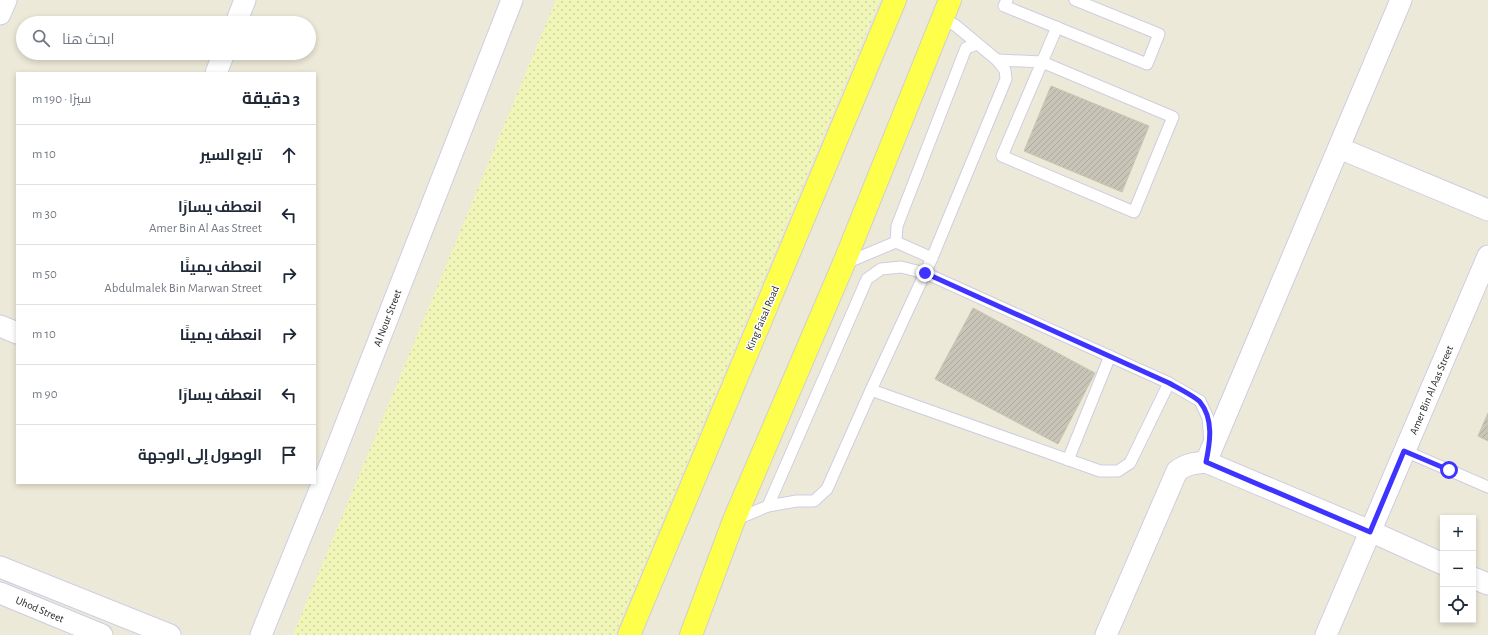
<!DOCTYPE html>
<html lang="ar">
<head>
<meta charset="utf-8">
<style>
	body { margin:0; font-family:"Alegreya Sans",Cairo,sans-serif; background:#f2f2f3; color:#1f2937; direction:rtl }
	.controls { position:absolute; right:12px; bottom:12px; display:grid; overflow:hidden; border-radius:0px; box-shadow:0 2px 6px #0003 }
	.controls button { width:36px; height:36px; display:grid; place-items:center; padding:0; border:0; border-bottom:1px solid #e0e1e3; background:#fff; color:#1f2937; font:20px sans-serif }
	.stop { position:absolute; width:12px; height:12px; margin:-9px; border:3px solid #3e33ff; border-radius:50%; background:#fff }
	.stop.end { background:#3e33ff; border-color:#fff; box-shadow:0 1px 4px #0008 }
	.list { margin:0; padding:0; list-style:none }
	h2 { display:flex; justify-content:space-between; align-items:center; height:52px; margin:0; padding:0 16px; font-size:17px }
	h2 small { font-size:13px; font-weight:400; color:#747a83 }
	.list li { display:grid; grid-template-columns:26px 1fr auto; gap:12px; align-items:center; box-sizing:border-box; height:60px; padding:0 16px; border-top:1px solid #e0e1e3 }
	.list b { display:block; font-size:15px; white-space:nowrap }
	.list p { margin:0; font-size:13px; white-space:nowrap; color:#747a83 }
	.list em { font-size:13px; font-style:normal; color:#747a83 }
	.icon { flex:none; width:22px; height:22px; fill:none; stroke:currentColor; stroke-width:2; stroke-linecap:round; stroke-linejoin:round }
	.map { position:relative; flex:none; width:1488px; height:635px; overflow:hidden; direction:ltr }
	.search { position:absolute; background:#fff; box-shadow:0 2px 6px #0003; left:16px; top:16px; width:300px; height:44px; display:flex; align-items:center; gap:10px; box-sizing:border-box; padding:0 14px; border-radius:22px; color:#747a83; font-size:15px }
	.panel { position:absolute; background:#fff; box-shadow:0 2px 6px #0003; left:16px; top:72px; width:300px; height:412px; border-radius:0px; direction:rtl }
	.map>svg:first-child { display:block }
</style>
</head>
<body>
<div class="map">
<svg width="1488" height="635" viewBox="0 0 1488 635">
	<defs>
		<pattern id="sand-dots" width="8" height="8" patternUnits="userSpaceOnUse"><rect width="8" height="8" fill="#f0f6b7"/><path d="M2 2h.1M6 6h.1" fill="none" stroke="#ced39d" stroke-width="1.8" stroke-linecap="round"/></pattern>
		<pattern id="building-hatch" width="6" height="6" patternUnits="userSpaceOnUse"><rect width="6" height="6" fill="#c8c5b8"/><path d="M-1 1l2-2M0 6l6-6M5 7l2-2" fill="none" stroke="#aca99e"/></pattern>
	</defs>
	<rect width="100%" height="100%" fill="#ede9d8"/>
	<!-- sand -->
	<path fill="url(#sand-dots)" d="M556,0H880L615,635H293Z"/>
	<!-- building -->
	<g fill="url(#building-hatch)" stroke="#c8c5b2">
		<path d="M1051,86L1149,126L1122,192L1024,151Z"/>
		<path d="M973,308L1095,373L1058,444L935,379Z"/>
		<path d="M1488,413V441L1478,436Z"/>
	</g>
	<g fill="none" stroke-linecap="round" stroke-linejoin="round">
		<defs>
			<g id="service">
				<path d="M1007,0L1004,6L1147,64L1159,34L1075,0"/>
				<path d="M997,60L1042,62L1173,117L1134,212L1002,156L1057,27"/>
				<path d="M896,242L932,258L1006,79L1005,70L997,60L955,25L942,19"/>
				<path d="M846,263L896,242L897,226L966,48L977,44"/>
				<path d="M871,390L1100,471H1118L1130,463L1169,383"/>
				<path d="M1405,451L1488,487"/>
				<path d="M1068,460L1110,356"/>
				<path d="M768,506L867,279L881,269L901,267L925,273L1169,383L1200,401L1208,418L1210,442"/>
				<path d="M735,520L768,506L797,501H814L827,489L871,390L932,258"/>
			</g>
			<g id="minor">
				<path d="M0,14L6,0"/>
				<path d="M236,23L245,0"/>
				<path d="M216,73L224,53"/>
				<path d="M1339,148L1488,210"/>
				<path d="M0,326L17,333"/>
				<path d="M1206,462L1401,0"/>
				<path d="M0,567L170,635"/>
				<path d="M1473,578L1488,584"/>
				<path d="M0,593L102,635"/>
				<path d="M261,635L332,460L512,0"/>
				<path d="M1106,635L1177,471C1186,464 1195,463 1206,462L1370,531L1443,564"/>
				<path d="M1326,635L1488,256"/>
			</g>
			<g id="primary">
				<path d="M629,635L895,0"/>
				<path d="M691,635L734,520L844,263L950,0"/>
			</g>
		</defs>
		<!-- service casing -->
		<use href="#service" stroke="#cecde3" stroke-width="13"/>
		<!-- minor casing -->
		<use href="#minor" stroke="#cecde3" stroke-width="23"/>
		<!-- primary casing -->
		<use href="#primary" stroke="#d0d0d0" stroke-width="24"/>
		<!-- service -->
		<use href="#service" stroke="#fff" stroke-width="11"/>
		<!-- minor -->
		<use href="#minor" stroke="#fff" stroke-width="21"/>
		<!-- primary -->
		<use href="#primary" stroke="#fdff4b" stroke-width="22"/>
	</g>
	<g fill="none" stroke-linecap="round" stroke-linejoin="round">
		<!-- route -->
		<path stroke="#3e33ff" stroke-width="5" d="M925,273L1169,383C1176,387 1196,397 1200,402C1214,419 1210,443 1206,462L1370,532L1404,451L1449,470"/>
	</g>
	<g text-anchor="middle" stroke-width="3" stroke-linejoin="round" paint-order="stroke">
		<!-- street labels -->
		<g font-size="11" fill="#282828" stroke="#fff">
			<text transform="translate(387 318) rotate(-69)" y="4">Al Nour Street</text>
			<text transform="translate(762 318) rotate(-67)" y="4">King Faisal Road</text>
			<text transform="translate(1431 390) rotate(-67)" y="4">Amer Bin Al Aas Street</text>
			<text transform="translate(40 609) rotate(23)" y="4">Uhod Street</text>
		</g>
	</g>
</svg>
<div class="controls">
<button>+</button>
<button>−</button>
<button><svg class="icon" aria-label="locate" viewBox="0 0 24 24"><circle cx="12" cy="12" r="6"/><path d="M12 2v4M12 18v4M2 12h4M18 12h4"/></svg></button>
</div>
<div class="stop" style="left:1449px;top:470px"></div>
<div class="stop end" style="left:925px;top:273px"></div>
<div class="search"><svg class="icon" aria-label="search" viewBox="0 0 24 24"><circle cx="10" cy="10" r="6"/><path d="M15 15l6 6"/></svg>ابحث هنا</div>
<section class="panel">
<h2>3 دقيقة<small>سيرًا · 190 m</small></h2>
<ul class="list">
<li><svg class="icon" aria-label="ahead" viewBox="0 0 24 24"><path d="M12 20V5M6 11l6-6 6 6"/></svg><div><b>تابع السير</b></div><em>10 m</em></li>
<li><svg class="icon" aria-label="left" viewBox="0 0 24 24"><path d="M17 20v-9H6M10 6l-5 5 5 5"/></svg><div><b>انعطف يسارًا</b><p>Amer Bin Al Aas Street</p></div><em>30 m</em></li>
<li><svg class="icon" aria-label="right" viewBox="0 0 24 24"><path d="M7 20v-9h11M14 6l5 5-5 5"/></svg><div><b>انعطف يمينًا</b><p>Abdulmalek Bin Marwan Street</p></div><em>50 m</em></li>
<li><svg class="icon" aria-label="right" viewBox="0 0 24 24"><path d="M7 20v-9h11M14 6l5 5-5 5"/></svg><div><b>انعطف يمينًا</b></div><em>10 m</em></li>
<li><svg class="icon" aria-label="left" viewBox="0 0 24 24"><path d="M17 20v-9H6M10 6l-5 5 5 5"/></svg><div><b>انعطف يسارًا</b></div><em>90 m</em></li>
<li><svg class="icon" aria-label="arrive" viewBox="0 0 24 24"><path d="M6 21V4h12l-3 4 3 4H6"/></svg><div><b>الوصول إلى الوجهة</b></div></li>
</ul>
</section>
</div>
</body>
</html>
